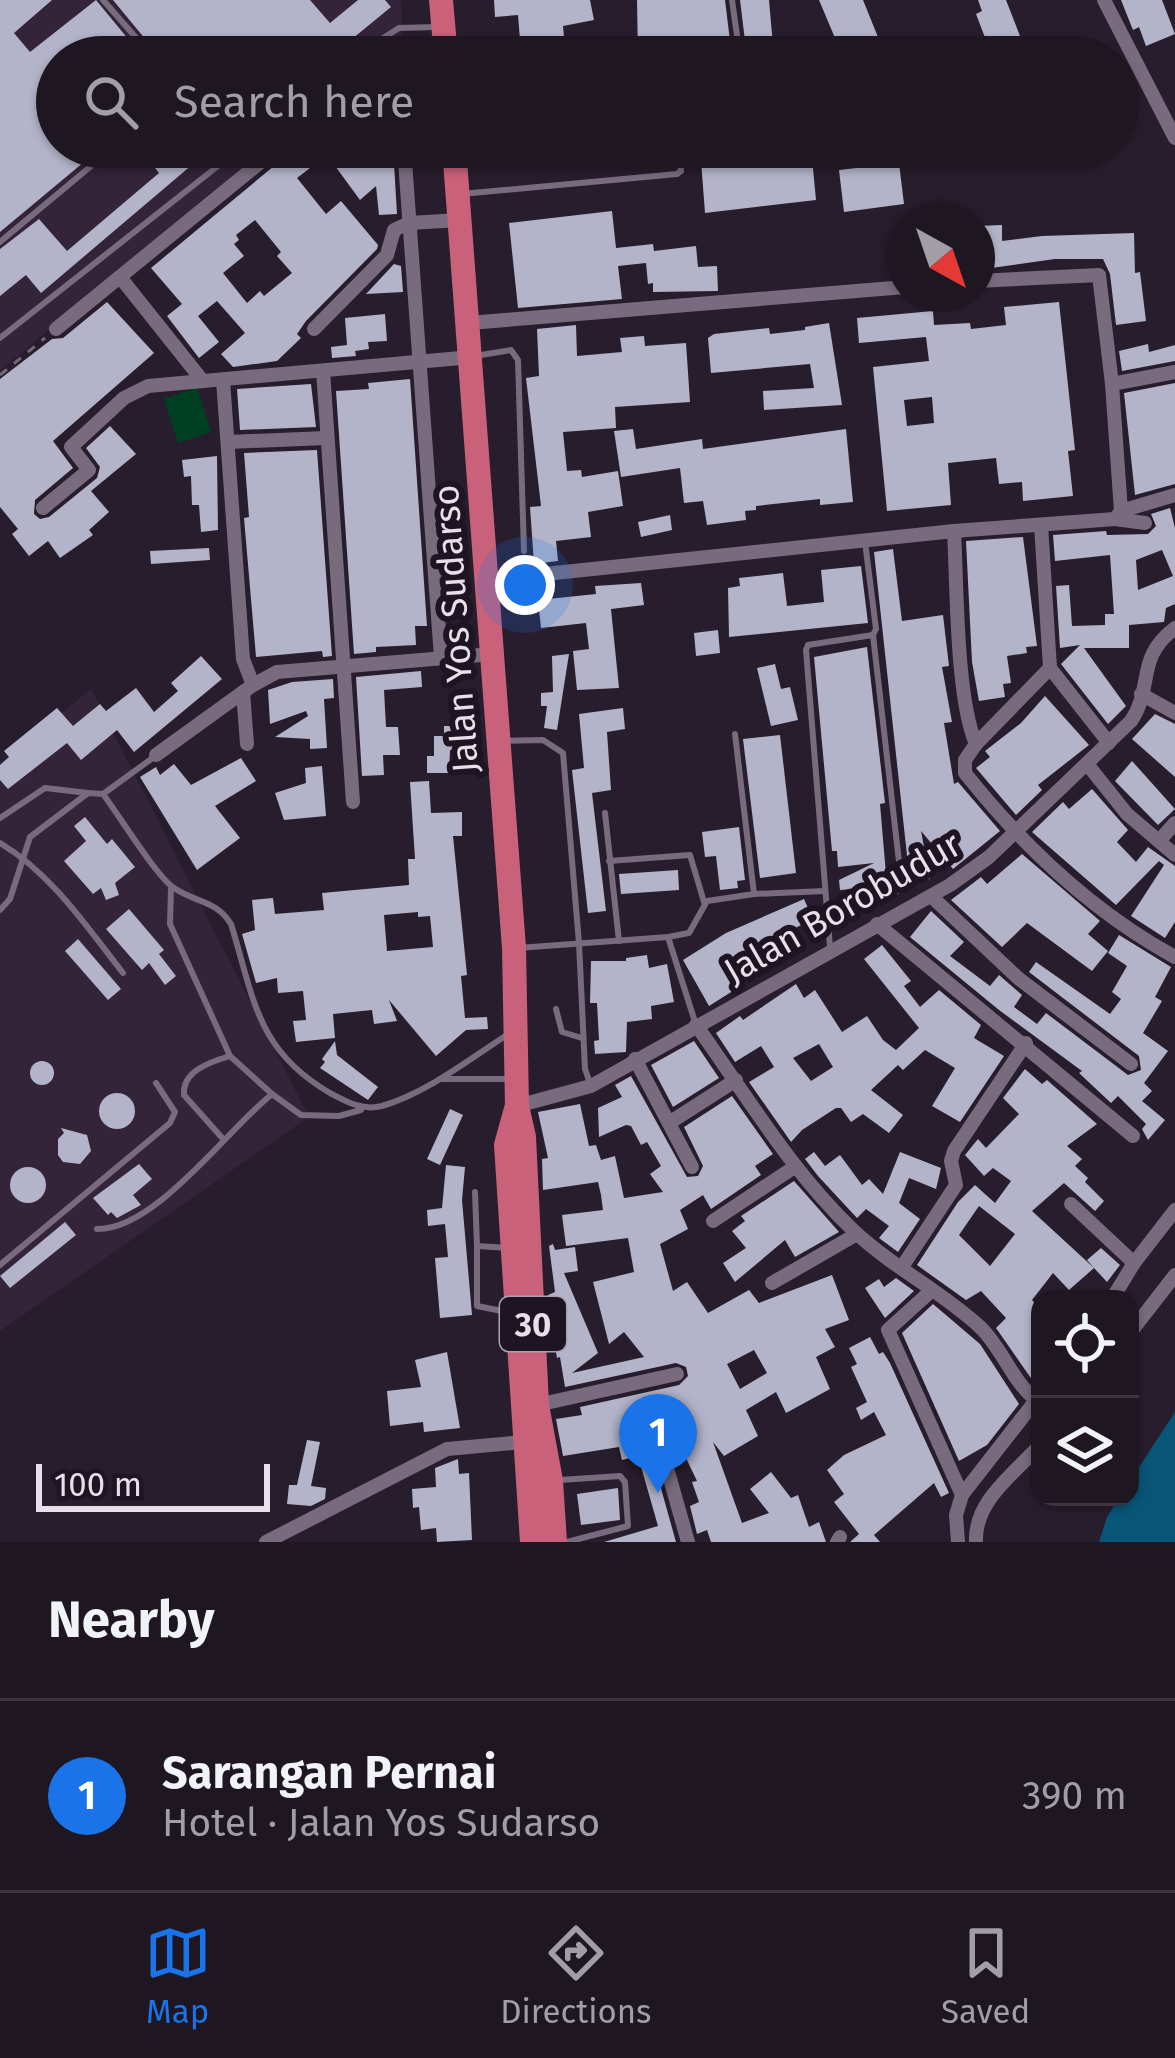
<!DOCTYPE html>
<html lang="en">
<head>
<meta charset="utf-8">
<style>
	body { margin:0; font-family:"Fira Sans",sans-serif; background:#2b232e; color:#f1f3f6 }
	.controls { position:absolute; right:36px; bottom:36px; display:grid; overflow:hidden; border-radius:24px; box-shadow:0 3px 9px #0004 }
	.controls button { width:108px; height:108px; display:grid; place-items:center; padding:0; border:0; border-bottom:3px solid #3c353f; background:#1e1621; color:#f1f3f6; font:60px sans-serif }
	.compass { position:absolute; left:887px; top:204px; width:108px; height:108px; border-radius:50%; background:#1e1621; box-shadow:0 3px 9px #0004; rotate:140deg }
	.scale { position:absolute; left:36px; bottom:30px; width:234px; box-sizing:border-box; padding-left:12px; border:6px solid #e7e0ea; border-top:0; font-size:33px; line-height:42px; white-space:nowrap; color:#e7e0ea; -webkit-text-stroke:9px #1e1422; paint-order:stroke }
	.you { position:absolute; left:525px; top:585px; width:42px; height:42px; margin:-30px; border:9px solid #fff; border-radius:50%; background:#1a73e8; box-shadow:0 0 0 18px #1a73e833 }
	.badge { display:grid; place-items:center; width:78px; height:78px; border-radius:50%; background:#1a73e8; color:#fff; font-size:39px; font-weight:700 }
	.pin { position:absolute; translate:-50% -99px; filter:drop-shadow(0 3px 6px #0008) }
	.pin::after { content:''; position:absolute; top:63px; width:42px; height:36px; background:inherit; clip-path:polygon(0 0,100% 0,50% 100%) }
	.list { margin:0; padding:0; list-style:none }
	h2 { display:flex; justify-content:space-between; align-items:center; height:156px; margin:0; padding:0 48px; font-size:51px }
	h2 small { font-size:39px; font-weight:400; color:#a19fa5 }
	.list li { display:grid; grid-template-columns:78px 1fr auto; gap:36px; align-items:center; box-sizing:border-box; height:192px; padding:0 48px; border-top:3px solid #3c353f }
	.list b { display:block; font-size:45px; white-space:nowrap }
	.list p { margin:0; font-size:39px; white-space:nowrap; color:#a19fa5 }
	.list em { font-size:39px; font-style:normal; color:#a19fa5 }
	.icon { flex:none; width:66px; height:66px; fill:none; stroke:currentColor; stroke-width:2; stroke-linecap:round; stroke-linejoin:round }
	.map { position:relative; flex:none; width:1175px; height:1542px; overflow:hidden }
	.search { position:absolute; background:#1e1621; box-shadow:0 3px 9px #0004; left:36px; right:36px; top:36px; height:132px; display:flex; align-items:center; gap:30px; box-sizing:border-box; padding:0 42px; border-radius:66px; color:#a19fa5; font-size:45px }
	.sheet { height:348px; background:#1e1621 }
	nav { display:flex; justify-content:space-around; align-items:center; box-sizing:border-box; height:168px; border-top:3px solid #3c353f; background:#1e1621; font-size:33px; color:#a19fa5 }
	nav a { display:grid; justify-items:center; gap:6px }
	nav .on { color:#1a73e8 }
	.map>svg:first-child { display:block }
</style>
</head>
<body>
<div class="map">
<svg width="1175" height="1542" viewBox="0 0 1175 1542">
	<rect width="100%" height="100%" fill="#281d2c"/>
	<!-- built -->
	<g fill="#332439">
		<path d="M0,0H401L404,57H57V147H267L0,371Z"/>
		<path d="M91,689L309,1117L0,1331V763Z"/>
	</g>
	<!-- green -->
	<path fill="#004022" d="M197,388L211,432L178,443L164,399Z"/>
	<!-- water -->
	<path fill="#085577" d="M1175,1412V1542H1099L1107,1517L1120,1497H1130V1481Z"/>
	<!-- building -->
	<g fill="#b3b4ca" fill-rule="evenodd">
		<path d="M0,0H52L14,33L30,52L96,0L143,57H57V147H102L0,232Z"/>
		<path d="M113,0H310L330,23L358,0H385L391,7L330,57H160Z"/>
		<path d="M494,0H590L594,20L563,26L565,49L521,52L518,15L495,17Z"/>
		<path d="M637,0H725L732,57H638Z"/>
		<path d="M740,0H769L774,57H747Z"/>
		<path d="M819,0H863L886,57H843Z"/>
		<path d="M978,0H1006L1020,36L989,48L976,14L982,11Z"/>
		<path d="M1121,0H1162L1175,34L1146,46L1139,27L1133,30Z"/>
		<path d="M139,147H213L41,293L26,275L0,296V249L39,219L67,251L159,173Z"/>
		<path d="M290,147H393L397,214L379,215L376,186L360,200L327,155L297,178L326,214L341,201L378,245L377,249L306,321L297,334L301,338L277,361L233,367L221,354L245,333L217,301L198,316L219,342L199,358L167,316L182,304L151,268L286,156ZM255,220L281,252L277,256L292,273L264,296L260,291L247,303L223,273L244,256L234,244L239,240L236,235Z"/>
		<path d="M700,147H811L816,200L705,213Z"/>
		<path d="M899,163L904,204L844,212L839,170Z"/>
		<path d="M612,211L616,248L653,244L654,251L696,246L698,267L717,266L718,291L653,292V283L648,284L646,263L618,266L622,299L518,308L509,223Z"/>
		<path d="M1002,225V241L1042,236L1134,233L1135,273L1140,272L1146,321L1116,325L1110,274L1103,259H1055L977,270V226Z"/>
		<path d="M394,264L401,266L403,292L366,294Z"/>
		<path d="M107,302L154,353L53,441L73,468L35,500L34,514L40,519L49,517L97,478L100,467L86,448L110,426L136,454L91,491L109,512L89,530L93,535L60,558L48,541L29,556L12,534L18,529L0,507V379L52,339L63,338Z"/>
		<path d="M1059,302L1075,450L1068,451L1073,496L1023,501L1022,482L999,484L996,458L948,463L951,505L887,511L873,367L929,361L926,337L859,343L857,318L933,311L934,325L970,323L971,329L1006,325L1004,307ZM932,397L934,423L907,426L904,400Z"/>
		<path d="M385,314L387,341L368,342L369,349L355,351L356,356L332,358L331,347L347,345L345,318Z"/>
		<path d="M829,323L842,405L764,410L763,391L814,388L810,364L711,373L708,338L714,334L769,328L770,334L805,330V327Z"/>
		<path d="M576,325L577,356L622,352L620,338L644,336L645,346L686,343L690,402L615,407L616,428L563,432L567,471L581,470L582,477L618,471L623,506L588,512L591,537L556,541L558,561L534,564L530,507L541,506L526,378L539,376L537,329Z"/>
		<path d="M1148,344L1149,352L1175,345V361L1122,371L1119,351Z"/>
		<path d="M410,379L427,626H415L416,645L376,647V652L354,654L336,391L369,389L368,383Z"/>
		<path d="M1175,383V484L1135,495L1124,393Z"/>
		<path d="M311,384L316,427L240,430L237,389Z"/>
		<path d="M633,429L636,449L702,439L703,449L846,429L853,502L820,505V499L756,506V510L745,511L746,520L707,525L703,501L684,503L680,468L621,477L614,431Z"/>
		<path d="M317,450L332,656L323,657L322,651L256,657L244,518L249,517L244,453Z"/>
		<path d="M217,456L218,530L201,532L199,505H192L191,476L184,477L182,460Z"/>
		<path d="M1170,508L1175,528V604L1166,608L1164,622L1129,625V648H1084L1126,706L1108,724L1061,664L1080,645L1060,648L1056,586L1069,585L1072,626L1105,625V614H1114L1110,555L1055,561L1053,535L1106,531L1107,535L1148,534L1156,526L1151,514ZM1162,550L1173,576L1138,590L1136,560Z"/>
		<path d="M670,515L672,530L641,537L638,522Z"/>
		<path d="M1023,537L1037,646L1026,647L1027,653L1007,656L1011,683L1003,684L1005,697L979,701L972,662L966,541Z"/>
		<path d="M209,548L210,560L151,564L150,551Z"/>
		<path d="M893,549L902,621L943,615L949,666L942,667L952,722L944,723L954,784L958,782L1000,831L953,869L921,831L930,879L910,883L874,552Z"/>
		<path d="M861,566L868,623L729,637L728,588L740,586L739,578L783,573L787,606L824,602L821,570Z"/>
		<path d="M641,583L644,605L611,609L619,688L577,690L573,651L589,649L586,623L541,628L538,600L596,594L595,586Z"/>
		<path d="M718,630L720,653L696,656L694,633Z"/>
		<path d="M867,647L885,803L880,804L887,886L840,890L839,880L874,863L838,867L837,851H832L814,657Z"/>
		<path d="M569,654L557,730L544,728L547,706H541V693L553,692L552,656Z"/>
		<path d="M201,656L222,679L134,752L117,730L81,760L67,743L8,789L0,780V765L9,757L4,751L57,708L73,726L100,704L106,711L136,688L154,712L178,691L171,683Z"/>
		<path d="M775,664L781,689L790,687L798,720L771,726L757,668Z"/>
		<path d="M421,671L422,687L384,690L386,727H398L400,755H383L384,775L362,776L356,677Z"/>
		<path d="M333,679L334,698L324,699L327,748L310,749V739L275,737L308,716L306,711L270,724L268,690L292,682Z"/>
		<path d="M1045,696L1089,745L1038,785L1042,790L1016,815L976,768L990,757L985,751L1021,723Z"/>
		<path d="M623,708L625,729L607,732L611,790L592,793L606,911L588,913L572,770L584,768L579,714Z"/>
		<path d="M1155,714L1175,724V777L1132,739Z"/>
		<path d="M444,726H465V751L450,750L449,773H427V756H434V736H444Z"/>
		<path d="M780,735L796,873L760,878L743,739Z"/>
		<path d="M241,758L256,781L215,806L240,838L197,870L140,777L156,767L160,775L174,764L191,785Z"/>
		<path d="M1132,761L1175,809L1158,825L1115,781Z"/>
		<path d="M322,766L326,816L284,820L275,793L306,783L305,768Z"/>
		<path d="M429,781L431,813L462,812V836H453L467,975L461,976L465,1018L487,1017L488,1029L466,1030L436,1056L389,1000L397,1021L374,1024L372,1010L333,1014L335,1038L296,1042L293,1021L306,1020L303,991L278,993L277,978L256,983L242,934L255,930L252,900L273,898L275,914L324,910L322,893L409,885L408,859H415L410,782ZM418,912V917L430,916L433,947L387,951L384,915Z"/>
		<path d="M1092,789L1128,830L1117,842L1136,862L1148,847L1175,866V922L1165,938L1131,916L1164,865L1159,861L1116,905L1032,832L1063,802L1069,809Z"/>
		<path d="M85,817L107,844L112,839L135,867L115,883L119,895L106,900L101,888L93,894L64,861L86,841L74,826Z"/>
		<path d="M739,827L745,880L737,881L738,888L720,890L716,856L705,857L702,832Z"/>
		<path d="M1022,854L1100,921L1088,934L1108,951L1092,971L1027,923L1002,947L951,900L981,877L987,884Z"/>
		<path d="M678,870L679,890L621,894L619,874Z"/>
		<path d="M804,899L813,919L756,948L769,968L709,1006L683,960L726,933Z"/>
		<path d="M129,909L164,950L159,954L176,976L165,985L149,963L142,970L106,929Z"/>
		<path d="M931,911L964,942L950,956L990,986L999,975L1022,995L1014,1007L1037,1024L1046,1013L1128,1075L1141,1070L1139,1056L1029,972L1036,962L1110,1014L1121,999L1112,992L1127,966L1108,953L1119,935L1171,967L1155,997L1162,1001L1143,1033L1168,1051L1144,1083L1152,1091L1142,1101L1165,1120L1148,1140L1142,1129L1146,1124L1118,1096L1111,1103L1079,1073L1082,1071L999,1010L910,937Z"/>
		<path d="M78,939L121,989L108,1000L65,951Z"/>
		<path d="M882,945L911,981L904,986L920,1007L939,990L981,1025L974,1038L1004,1056L960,1122L932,1106L955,1068L925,1050L903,1070L898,1065L871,1090L903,1115L889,1133L863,1114L851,1122L841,1108H836L802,1130L791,1142L749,1082L774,1067L761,1046L735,1062L716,1033L740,1016L743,1020L796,984L804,998L815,990L842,1032L867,1016L883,1040L896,1050L919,1028L864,959ZM819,1044L833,1067L811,1081L793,1058Z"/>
		<path d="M647,955L649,968L667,964L674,1002L651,1006L652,1019L627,1022L626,1052L595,1054L594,1041L599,1040L597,1003H590L591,961H626V958Z"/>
		<path d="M335,1041L337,1055L378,1087L368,1100L320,1068L325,1062L322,1059Z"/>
		<path d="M694,1041L719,1078L673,1107L651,1065Z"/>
		<circle cx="42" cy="1073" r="12"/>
		<path d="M1025,1069L1042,1084L1047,1080L1097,1124L1067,1146L1082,1159L1075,1166L1088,1178L1085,1182L1104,1201L1095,1211L1064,1183L1032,1211L1094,1268L1087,1260L1101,1248L1120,1265L1107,1282L1094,1268L1069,1290L1053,1273L1032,1300L1040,1309V1380L1035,1384L996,1328L1006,1318L981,1291L966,1300L917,1265L958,1202L975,1185L995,1203L1011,1181L993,1168L984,1176L965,1155L978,1139L986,1148L1019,1114L1003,1098ZM979,1206L1015,1234L990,1266L959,1235Z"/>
		<path d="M631,1076L687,1177L698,1176L703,1166L684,1127L732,1096L773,1154L755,1166L761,1175L711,1209L703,1195L680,1210L688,1229L660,1244L673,1291L687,1282L708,1313L749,1290L759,1303L832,1275L849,1320L825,1329L835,1347L816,1357L830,1389L786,1413L776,1392L746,1410L758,1436L724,1456L713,1442L742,1523L769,1513L750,1489L771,1472L791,1498L798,1495L809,1527L819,1522L826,1542H711L707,1530L697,1534L690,1506L699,1502L692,1482L697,1481L672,1429L655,1430L648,1442L676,1542H604L658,1526L638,1456L622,1460L619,1447L563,1456L556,1419L582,1415L580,1407L679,1385L688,1376L686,1367L676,1363L565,1387L560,1357L557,1358L554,1340L564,1339L548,1301V1295L555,1292L549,1246L553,1244L555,1250L575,1247L578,1271L564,1273L598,1353L572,1373L644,1357L624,1332L609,1344L593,1282L634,1272L628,1238L566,1246L562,1215L603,1210L601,1195L598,1182L543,1190L542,1159L548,1158L538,1112L580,1104L589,1146L596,1145L601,1160L615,1156L624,1198L663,1192L650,1174L661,1166L647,1142L641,1145L631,1126L626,1125L599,1137L598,1108L622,1097L615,1085ZM754,1350L767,1373L740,1389L727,1364Z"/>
		<circle cx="117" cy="1111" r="18"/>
		<path d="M450,1109L463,1115L440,1165L427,1159Z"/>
		<path d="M61,1128L87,1135L91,1151L80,1164L63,1162L58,1155V1139L64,1133Z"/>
		<path d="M814,1152L825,1166L840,1155L862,1185L869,1179L883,1194L900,1152L941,1168L936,1189L909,1178L899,1203L920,1219L898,1252L879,1238L889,1226L866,1209L857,1218L818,1176L805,1159Z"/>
		<path d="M139,1164L152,1179L133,1195L141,1205L117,1218L111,1212L108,1215L93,1198Z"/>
		<path d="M446,1165L465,1167L462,1200L472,1315L440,1318L435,1258L448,1257L445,1224L428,1226L427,1210L442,1208Z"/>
		<circle cx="28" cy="1185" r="18"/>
		<path d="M794,1181L839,1232L795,1257L785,1240L735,1282L723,1263L746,1248L732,1231L745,1221L741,1216Z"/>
		<path d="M65,1222L76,1235L10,1288L0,1276Z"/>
		<path d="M896,1278L914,1291L885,1318L865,1288L879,1279L884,1287Z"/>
		<path d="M933,1304L980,1344L1019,1404L987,1445L959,1461L902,1333Z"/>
		<path d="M870,1337L879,1354L883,1352L890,1363L949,1493L941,1497L934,1483L874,1535L880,1542H850L859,1534L834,1502L844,1494L827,1470L844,1455L886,1435L874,1412L861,1420L856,1408L867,1402L851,1367L857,1364L849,1348Z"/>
		<path d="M447,1352L460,1428L424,1432L423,1422L390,1426L387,1391L421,1387L415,1360Z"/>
		<path d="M307,1440L320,1442L311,1486L326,1488L325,1499L311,1506L287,1504L289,1485H297Z"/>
		<path d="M458,1459L459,1474L469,1473L472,1540L437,1542L436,1528L421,1530L419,1507L413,1508L412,1489L436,1487L435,1468Z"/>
		<path d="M618,1488L620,1520L581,1525L577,1494Z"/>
	</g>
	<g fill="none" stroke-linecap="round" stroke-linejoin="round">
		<!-- path -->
		<path stroke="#726876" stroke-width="3" stroke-dasharray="9 9" stroke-linecap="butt" d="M0,375L45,338"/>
		<!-- lane -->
		<g stroke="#776b7d" stroke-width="6">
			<path d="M103,0L153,57"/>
			<path d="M732,0L740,57"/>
			<path d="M454,44L501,45"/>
			<path d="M353,57L399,28L437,27"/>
			<path d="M462,149L506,147"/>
			<path d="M461,194L677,174L681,171L680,147"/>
			<path d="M0,242L114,147"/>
			<path d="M0,338L242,147"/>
			<path d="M475,356L511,350L518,360L524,551"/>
			<path d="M735,734L754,894"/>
			<path d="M502,741L543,740L563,753L579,943L585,1069L591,1086"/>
			<path d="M103,794C119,815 156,876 174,888C196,903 216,900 231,924C254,998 256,1050 330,1093C347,1102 362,1111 382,1106C427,1093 471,1058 510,1033"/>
			<path d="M103,794L154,757"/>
			<path d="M605,813L619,941"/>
			<path d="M0,818L45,788L88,793"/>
			<path d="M0,843C51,873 87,927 123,973"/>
			<path d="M609,861L690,855L704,902"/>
			<path d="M171,888L170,924L230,1056L272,1094L301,1115L339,1116L361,1110"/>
			<path d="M0,910L10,899L30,837L88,793L103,794"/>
			<path d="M829,927L902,888L873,635"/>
			<path d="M668,937L696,1025"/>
			<path d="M830,947L806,650L808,645L873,635L876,629L865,542"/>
			<path d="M518,948L668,937L689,933L707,901L754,894L825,891"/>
			<path d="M556,1009L562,1032L582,1038"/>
			<path d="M440,1079H511"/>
			<path d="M224,1140L184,1095C182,1071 210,1062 230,1056"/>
			<path d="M475,1192L477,1246L509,1248"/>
			<path d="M97,1229C155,1230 226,1131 271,1095"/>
			<path d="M477,1246V1306L512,1313"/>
			<path d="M0,1265L170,1123L175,1112L156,1083"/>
			<path d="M560,1480L620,1476L625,1482L628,1526L567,1542"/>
		</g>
		<!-- street -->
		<g stroke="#776b7d" stroke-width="14">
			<path d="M1104,0L1175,138"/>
			<path d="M404,147L441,658"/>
			<path d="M120,277L202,380"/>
			<path d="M469,323L905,287"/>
			<path d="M56,329L279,147"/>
			<path d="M314,329L387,255L394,230L409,223L460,220"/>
			<path d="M323,371L353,802"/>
			<path d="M223,380L243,659L253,685"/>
			<path d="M1112,384L1175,372"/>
			<path d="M228,442L326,438"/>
			<path d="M43,508L89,470L71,447L124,398L148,386L472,357"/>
			<path d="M1121,511L1175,495"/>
			<path d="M1115,519L1145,523"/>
			<path d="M954,531C957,585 956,698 976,744L1050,668L1041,525"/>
			<path d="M488,580L954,531L1115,519L1121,511L1112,384L1099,275L977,281"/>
			<path d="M1050,668L1109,743"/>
			<path d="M243,692L247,744"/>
			<path d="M1141,694L1175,713"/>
			<path d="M976,744L965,760V773C1023,846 1093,912 1175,957"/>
			<path d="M156,755L253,685L277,672L493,654"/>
			<path d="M1087,764L1127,814L1175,855"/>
			<path d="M1159,841L1175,823"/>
			<path d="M931,896L1018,978L1131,1064"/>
			<path d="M877,924L1133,1136"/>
			<path d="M696,1025C747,1096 790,1170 854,1231C892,1267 941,1291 980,1327C1003,1349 1011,1380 1036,1400"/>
			<path d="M635,1059L692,1167"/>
			<path d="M517,1106L591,1086L950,885L989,857L1131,721C1154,687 1135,658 1175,628"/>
			<path d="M669,1123L736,1080"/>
			<path d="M1071,1204L1134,1263L1112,1299"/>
			<path d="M713,1221L793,1168"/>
			<path d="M1134,1263L1175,1210"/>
			<path d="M902,1267L956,1185L951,1161L954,1151L1026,1043"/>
			<path d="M772,1283L857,1234"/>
			<path d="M931,1291L888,1330L962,1495"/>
			<path d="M1130,1333L1175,1275"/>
			<path d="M537,1405L677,1374"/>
			<path d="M659,1440L688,1542"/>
			<path d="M266,1542L447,1449L523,1442"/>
			<path d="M837,1542L840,1537"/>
			<path d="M958,1542L956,1515L962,1495L1040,1395"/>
			<path d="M976,1542C974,1501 1014,1474 1040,1445"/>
		</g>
		<!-- highway -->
		<g stroke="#ca617b" stroke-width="24">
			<path d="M441,0L446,57"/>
			<path d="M454,147L514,948L517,1106L524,1137L537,1405L551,1481L555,1542"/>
			<path d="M516,1109L506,1145L532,1542"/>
		</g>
	</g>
	<g text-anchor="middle" stroke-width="12" stroke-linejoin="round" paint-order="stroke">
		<!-- shield labels -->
		<rect fill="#1e1422" stroke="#aba3ae" stroke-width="3" x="500" y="1297" width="66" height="54" rx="9"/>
		<g font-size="33" font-weight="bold" fill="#e7e0ea">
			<text x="533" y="1336">30</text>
		</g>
		<!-- street labels -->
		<g font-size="36" fill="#e7e0ea" stroke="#1e1422">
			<text transform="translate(455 629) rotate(-94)" y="13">Jalan Yos Sudarso</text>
			<text transform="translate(842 907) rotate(-30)" y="13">Jalan Borobudur</text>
		</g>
	</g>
</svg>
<div class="controls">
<button><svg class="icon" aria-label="locate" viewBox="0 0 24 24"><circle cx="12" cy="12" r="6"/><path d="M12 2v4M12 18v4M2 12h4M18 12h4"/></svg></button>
<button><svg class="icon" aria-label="layers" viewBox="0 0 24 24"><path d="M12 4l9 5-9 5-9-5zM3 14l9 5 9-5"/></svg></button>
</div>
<svg class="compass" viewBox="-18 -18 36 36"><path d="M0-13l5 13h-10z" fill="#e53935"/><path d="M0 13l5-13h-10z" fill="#a19fa5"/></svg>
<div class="scale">100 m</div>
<div class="you"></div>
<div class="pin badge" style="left:658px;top:1493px">1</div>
<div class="search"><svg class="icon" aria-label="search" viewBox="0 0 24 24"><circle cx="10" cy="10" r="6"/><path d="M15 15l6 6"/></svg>Search here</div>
</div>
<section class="sheet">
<h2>Nearby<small></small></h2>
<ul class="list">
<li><span class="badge">1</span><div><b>Sarangan Pernai</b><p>Hotel · Jalan Yos Sudarso</p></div><em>390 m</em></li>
</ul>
</section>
<nav>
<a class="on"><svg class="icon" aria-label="map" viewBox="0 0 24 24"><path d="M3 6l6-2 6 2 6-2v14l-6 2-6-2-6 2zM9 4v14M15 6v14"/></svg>Map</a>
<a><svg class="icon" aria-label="directions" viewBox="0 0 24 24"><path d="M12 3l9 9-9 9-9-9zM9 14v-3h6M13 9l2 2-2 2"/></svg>Directions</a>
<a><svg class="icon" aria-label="saved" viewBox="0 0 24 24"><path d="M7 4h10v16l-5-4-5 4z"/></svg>Saved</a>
</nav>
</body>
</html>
